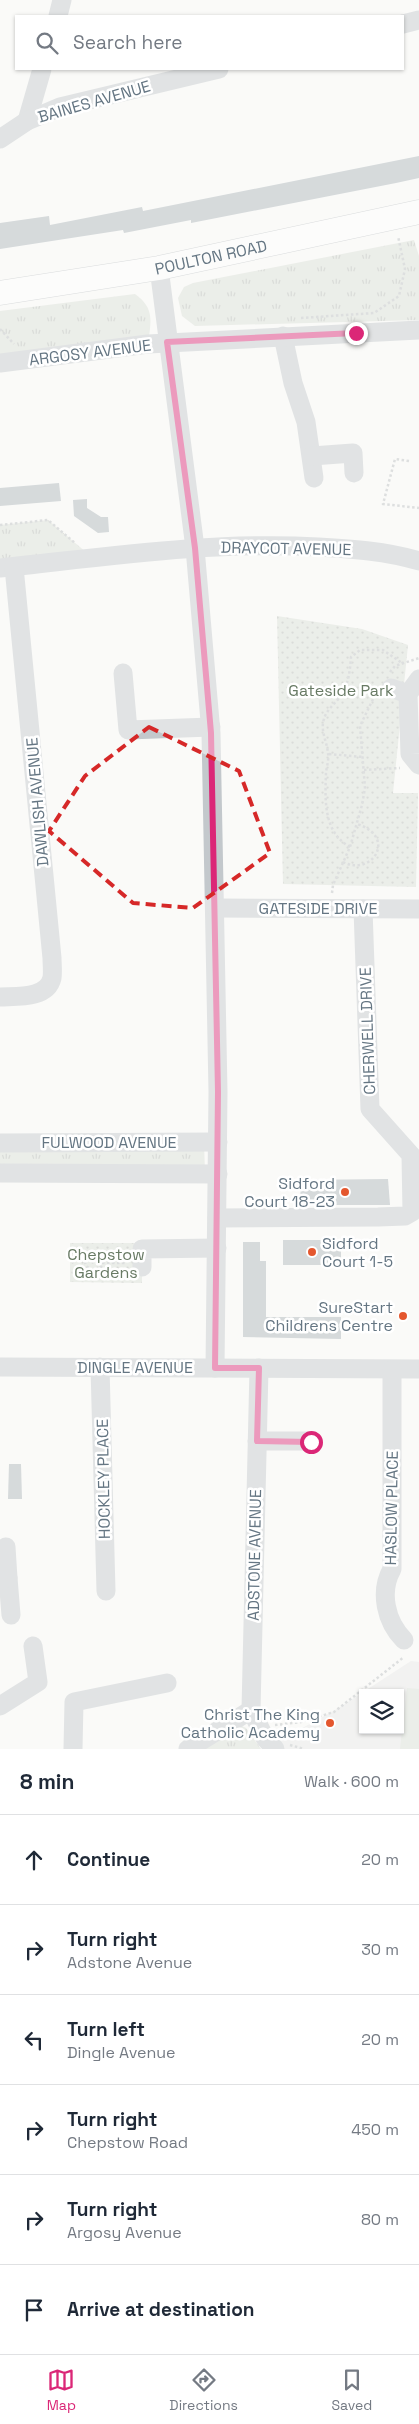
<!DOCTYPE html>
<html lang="en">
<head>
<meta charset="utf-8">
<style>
	body { margin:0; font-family:"Space Grotesk",sans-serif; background:#f2f2f3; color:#1f2937 }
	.controls { position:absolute; right:15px; bottom:15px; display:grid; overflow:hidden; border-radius:0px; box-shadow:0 1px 4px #0004 }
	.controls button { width:45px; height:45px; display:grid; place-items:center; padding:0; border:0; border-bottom:1px solid #e0e1e3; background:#fff; color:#1f2937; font:25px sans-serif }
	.stop { position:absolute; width:15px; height:15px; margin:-11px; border:4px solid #db2777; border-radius:50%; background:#fff }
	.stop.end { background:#db2777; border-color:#fff; box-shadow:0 1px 5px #0008 }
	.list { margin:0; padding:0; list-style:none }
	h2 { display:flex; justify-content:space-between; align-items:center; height:65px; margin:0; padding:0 20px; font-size:21px }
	h2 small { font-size:16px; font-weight:400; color:#747a83 }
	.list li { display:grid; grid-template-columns:32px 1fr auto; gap:15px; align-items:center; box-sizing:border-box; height:90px; padding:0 20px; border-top:1px solid #e0e1e3 }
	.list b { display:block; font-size:19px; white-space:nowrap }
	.list p { margin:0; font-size:16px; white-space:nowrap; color:#747a83 }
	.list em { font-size:16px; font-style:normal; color:#747a83 }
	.icon { flex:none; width:28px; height:28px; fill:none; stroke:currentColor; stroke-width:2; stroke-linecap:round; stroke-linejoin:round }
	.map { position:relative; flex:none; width:419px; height:1749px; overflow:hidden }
	.search { position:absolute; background:#fff; box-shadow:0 1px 4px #0004; left:15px; right:15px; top:15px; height:55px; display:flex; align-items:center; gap:12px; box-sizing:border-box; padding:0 18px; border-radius:0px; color:#747a83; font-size:19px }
	.sheet { height:605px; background:#fff }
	nav { display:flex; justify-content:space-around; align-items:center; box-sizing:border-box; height:70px; border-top:1px solid #e0e1e3; background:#fff; font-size:14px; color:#747a83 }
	nav a { display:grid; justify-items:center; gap:2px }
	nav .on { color:#db2777 }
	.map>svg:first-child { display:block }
</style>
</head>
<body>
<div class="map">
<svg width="419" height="1749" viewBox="0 0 419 1749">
	<defs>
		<pattern id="grass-tufts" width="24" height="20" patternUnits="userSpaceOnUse" patternTransform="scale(1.25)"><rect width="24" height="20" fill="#dadfd7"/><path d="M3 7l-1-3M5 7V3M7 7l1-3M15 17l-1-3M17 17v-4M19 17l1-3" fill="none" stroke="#b4b9b4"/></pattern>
		<pattern id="park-dots" width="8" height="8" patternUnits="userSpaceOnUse" patternTransform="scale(1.25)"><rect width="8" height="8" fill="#dadfd7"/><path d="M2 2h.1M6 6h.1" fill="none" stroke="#b4b9b4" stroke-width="1.8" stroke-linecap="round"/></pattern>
	</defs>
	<rect width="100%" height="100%" fill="#fafaf8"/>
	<!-- built -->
	<path fill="#e8e9e9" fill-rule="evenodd" d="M411,1661L419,1662V1749H264L337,1709ZM363,1693H400V1730H363Z"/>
	<!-- grass -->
	<g fill="url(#grass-tufts)">
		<path d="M414,240L419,256V320L195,326L182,316L178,298L184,287L193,283Z"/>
		<path d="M135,294C155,308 151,322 148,344L0,363V311Z"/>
		<path d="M48,520L87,553L0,563V525Z"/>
		<path d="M204,1142L205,1174L0,1173V1143Z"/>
		<path d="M234,1722L246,1728L261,1749H188Z"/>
	</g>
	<!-- park -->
	<g fill="url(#park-dots)">
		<path d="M277,616L362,629L408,645L393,793H418L416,887L283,884Z"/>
		<path d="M70,1243H142V1283L70,1282Z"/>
	</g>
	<!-- pitch -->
	<path fill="#dadfd7" d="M407,1688L419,1689V1749H400Z"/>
	<!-- building -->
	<g fill="#aab3b9">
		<path d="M419,156V178L396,183L191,223V220L124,233L123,230L0,249V223L49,216L50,225L142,207L143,211Z"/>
		<path d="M59,483L61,501L0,506V488Z"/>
		<path d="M87,499V508L101,517H108L109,532L98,533L74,516L73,500Z"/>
		<path d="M388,1179L390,1205H301L300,1180Z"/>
		<rect x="283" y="1240" width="58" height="25"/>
		<path d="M243,1242H260V1261H266V1317H341V1339L243,1337Z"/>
		<path d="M9,1464H21L22,1499H8Z"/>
	</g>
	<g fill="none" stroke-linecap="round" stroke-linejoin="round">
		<defs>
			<g id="major">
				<path id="s1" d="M0,293L159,268L419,212"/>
			</g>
		</defs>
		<!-- major casing -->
		<use href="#major" stroke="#b5babe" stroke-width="25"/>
		<!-- path -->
		<g stroke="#bbbfc2" stroke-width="2.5" stroke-dasharray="2.5 2.5" stroke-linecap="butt">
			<path d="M301,318L374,313L399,296L405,269L398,236"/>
			<path d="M0,329L14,344"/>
			<path d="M409,461L395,459L383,504L419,508"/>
			<path d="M0,525L48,520L75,543"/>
			<path d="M390,672L395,666L419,658"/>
			<path d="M329,754L363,757"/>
			<path d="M364,770L400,768"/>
			<path d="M350,847C323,832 325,800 326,772C327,766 329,759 328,753C327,742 320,730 324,719C326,710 337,702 342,694C349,682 350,670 351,657L360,650H383L402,663"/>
			<path d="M343,862C372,877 398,837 357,824"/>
			<path d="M332,893L333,885L350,847L362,805L365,788L360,726L376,693"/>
			<circle cx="94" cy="1261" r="9"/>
			<path d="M102,1263H126"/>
			<path d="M275,1725L301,1722L334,1712L404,1657"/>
			<path d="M290,1745L304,1749"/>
		</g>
		<!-- minor -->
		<g stroke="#c3c8cc" stroke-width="19">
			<path d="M58,16L62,0"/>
			<path d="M403,24L419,20"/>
			<path d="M27,121L42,69"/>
			<path d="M0,139L27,121L60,107L219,69"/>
			<path d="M159,268L195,548L211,733L218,1092L215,1368"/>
			<path d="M283,336L293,383L306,422L314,478"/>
			<path d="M0,363L148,344L419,330"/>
			<path d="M312,456L353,453L354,473"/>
			<path d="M0,568C105,557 212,541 318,547C352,549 386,551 419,561"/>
			<path d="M123,673L128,730L211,727"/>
			<path d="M419,679L408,694L410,754L419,765"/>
			<path d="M391,688L408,694"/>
			<path d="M216,908L419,909"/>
			<path d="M0,997C17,996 47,999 52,978C53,972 52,964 52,958L14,567"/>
			<path d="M0,1143L218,1142"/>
			<path d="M0,1173L218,1174"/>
			<path d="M217,1218L378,1217L405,1216L412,1212L411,1155L370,1109L363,909"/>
			<path d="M142,1267V1249L217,1248"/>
			<path d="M0,1367L419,1369"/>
			<path d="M100,1367L106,1591"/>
			<path d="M259,1368L251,1710L265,1738L275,1749"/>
			<path d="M392,1370V1569C379,1592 386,1622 404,1640"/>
			<path d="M257,1441H311"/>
			<path d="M8,1578L11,1615"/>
			<path d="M0,1580L8,1578L6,1547"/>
			<path d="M0,1706L38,1682L33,1646"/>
			<path d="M73,1749L74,1702L167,1683"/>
			<path d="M188,1749L251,1710"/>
		</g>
		<!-- major -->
		<use href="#major" stroke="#fff" stroke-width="24"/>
	</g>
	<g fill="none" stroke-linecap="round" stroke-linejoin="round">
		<!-- route -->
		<path stroke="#db2777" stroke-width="6" d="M311,1442L257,1441L259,1368H215L218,1092L211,733L195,548L167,342L356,333"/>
	</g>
	<!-- marked area -->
	<path d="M0 0H419V1749H0ZM149,727L239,771L270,853L193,908L133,903L49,831L85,776Z" fill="#fafaf8" fill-opacity=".55" fill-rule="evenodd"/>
	<path fill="none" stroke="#d62828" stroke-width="4" stroke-dasharray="10 6" stroke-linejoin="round" d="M149,727L239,771L270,853L193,908L133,903L49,831L85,776Z"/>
	<!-- markers -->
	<g fill="#e4572e" stroke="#fff" stroke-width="2">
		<circle cx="345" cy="1192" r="5"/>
		<circle cx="312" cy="1252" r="5"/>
		<circle cx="403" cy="1316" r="5"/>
		<circle cx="330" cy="1723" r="5"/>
	</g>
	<g text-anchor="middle" stroke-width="5" stroke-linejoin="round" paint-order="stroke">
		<!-- street labels -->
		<g font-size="16" fill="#657683" stroke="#fff">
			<text transform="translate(94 101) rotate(-16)" y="6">BAINES AVENUE</text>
			<text dy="6" stroke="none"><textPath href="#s1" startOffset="214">POULTON ROAD</textPath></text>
			<text transform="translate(90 352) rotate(-7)" y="6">ARGOSY AVENUE</text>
			<text transform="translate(286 548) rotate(1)" y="6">DRAYCOT AVENUE</text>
			<text transform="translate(37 802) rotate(-95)" y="6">DAWLISH AVENUE</text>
			<text x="318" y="914">GATESIDE DRIVE</text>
			<text transform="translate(367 1031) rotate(-92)" y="6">CHERWELL DRIVE</text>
			<text x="109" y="1148">FULWOOD AVENUE</text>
			<text x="135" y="1373">DINGLE AVENUE</text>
			<text transform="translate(103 1479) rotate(-91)" y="6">HOCKLEY PLACE</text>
			<text transform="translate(391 1508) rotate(-89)" y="6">HASLOW PLACE</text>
			<text transform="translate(254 1555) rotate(-89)" y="6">ADSTONE AVENUE</text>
		</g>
		<!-- park labels -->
		<g font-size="16" fill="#687a64" stroke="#fff">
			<text x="341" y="696">Gateside Park</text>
			<text x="106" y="1260">Chepstow<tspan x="106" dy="18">Gardens</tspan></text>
		</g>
		<!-- poi labels -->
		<g font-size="16" fill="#657683" stroke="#fff" text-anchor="end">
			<text x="335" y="1189">Sidford<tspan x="335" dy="18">Court 18-23</tspan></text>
			<text x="322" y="1249" text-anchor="start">Sidford<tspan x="322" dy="18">Court 1-5</tspan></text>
			<text x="393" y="1313">SureStart<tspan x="393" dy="18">Childrens Centre</tspan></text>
			<text x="320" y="1720">Christ The King<tspan x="320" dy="18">Catholic Academy</tspan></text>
		</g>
	</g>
</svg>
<div class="controls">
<button><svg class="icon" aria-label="layers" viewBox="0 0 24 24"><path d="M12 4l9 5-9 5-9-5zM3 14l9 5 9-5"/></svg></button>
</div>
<div class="stop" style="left:311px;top:1442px"></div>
<div class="stop end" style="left:356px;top:333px"></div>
<div class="search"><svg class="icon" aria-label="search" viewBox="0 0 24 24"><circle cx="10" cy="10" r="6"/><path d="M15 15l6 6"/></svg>Search here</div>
</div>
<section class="sheet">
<h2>8 min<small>Walk · 600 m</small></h2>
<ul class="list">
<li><svg class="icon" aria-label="ahead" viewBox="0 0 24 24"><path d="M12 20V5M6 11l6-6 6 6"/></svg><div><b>Continue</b></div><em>20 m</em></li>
<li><svg class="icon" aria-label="right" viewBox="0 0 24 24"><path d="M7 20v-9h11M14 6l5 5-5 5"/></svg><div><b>Turn right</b><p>Adstone Avenue</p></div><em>30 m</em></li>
<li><svg class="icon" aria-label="left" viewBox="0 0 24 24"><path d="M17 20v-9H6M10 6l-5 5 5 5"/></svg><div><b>Turn left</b><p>Dingle Avenue</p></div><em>20 m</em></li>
<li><svg class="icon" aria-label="right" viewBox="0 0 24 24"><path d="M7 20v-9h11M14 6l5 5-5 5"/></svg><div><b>Turn right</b><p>Chepstow Road</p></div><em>450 m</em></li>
<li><svg class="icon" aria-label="right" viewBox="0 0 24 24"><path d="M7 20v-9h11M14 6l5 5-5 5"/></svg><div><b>Turn right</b><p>Argosy Avenue</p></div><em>80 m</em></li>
<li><svg class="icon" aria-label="arrive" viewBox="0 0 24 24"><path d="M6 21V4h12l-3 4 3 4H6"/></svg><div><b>Arrive at destination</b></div></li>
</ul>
</section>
<nav>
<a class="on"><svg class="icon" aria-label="map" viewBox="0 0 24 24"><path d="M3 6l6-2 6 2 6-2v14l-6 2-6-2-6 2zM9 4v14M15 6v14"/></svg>Map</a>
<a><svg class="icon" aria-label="directions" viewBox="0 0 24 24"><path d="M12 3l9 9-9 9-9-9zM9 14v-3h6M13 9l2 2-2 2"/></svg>Directions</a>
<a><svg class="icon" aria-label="saved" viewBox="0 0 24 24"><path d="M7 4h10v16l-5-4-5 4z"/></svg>Saved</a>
</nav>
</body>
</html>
